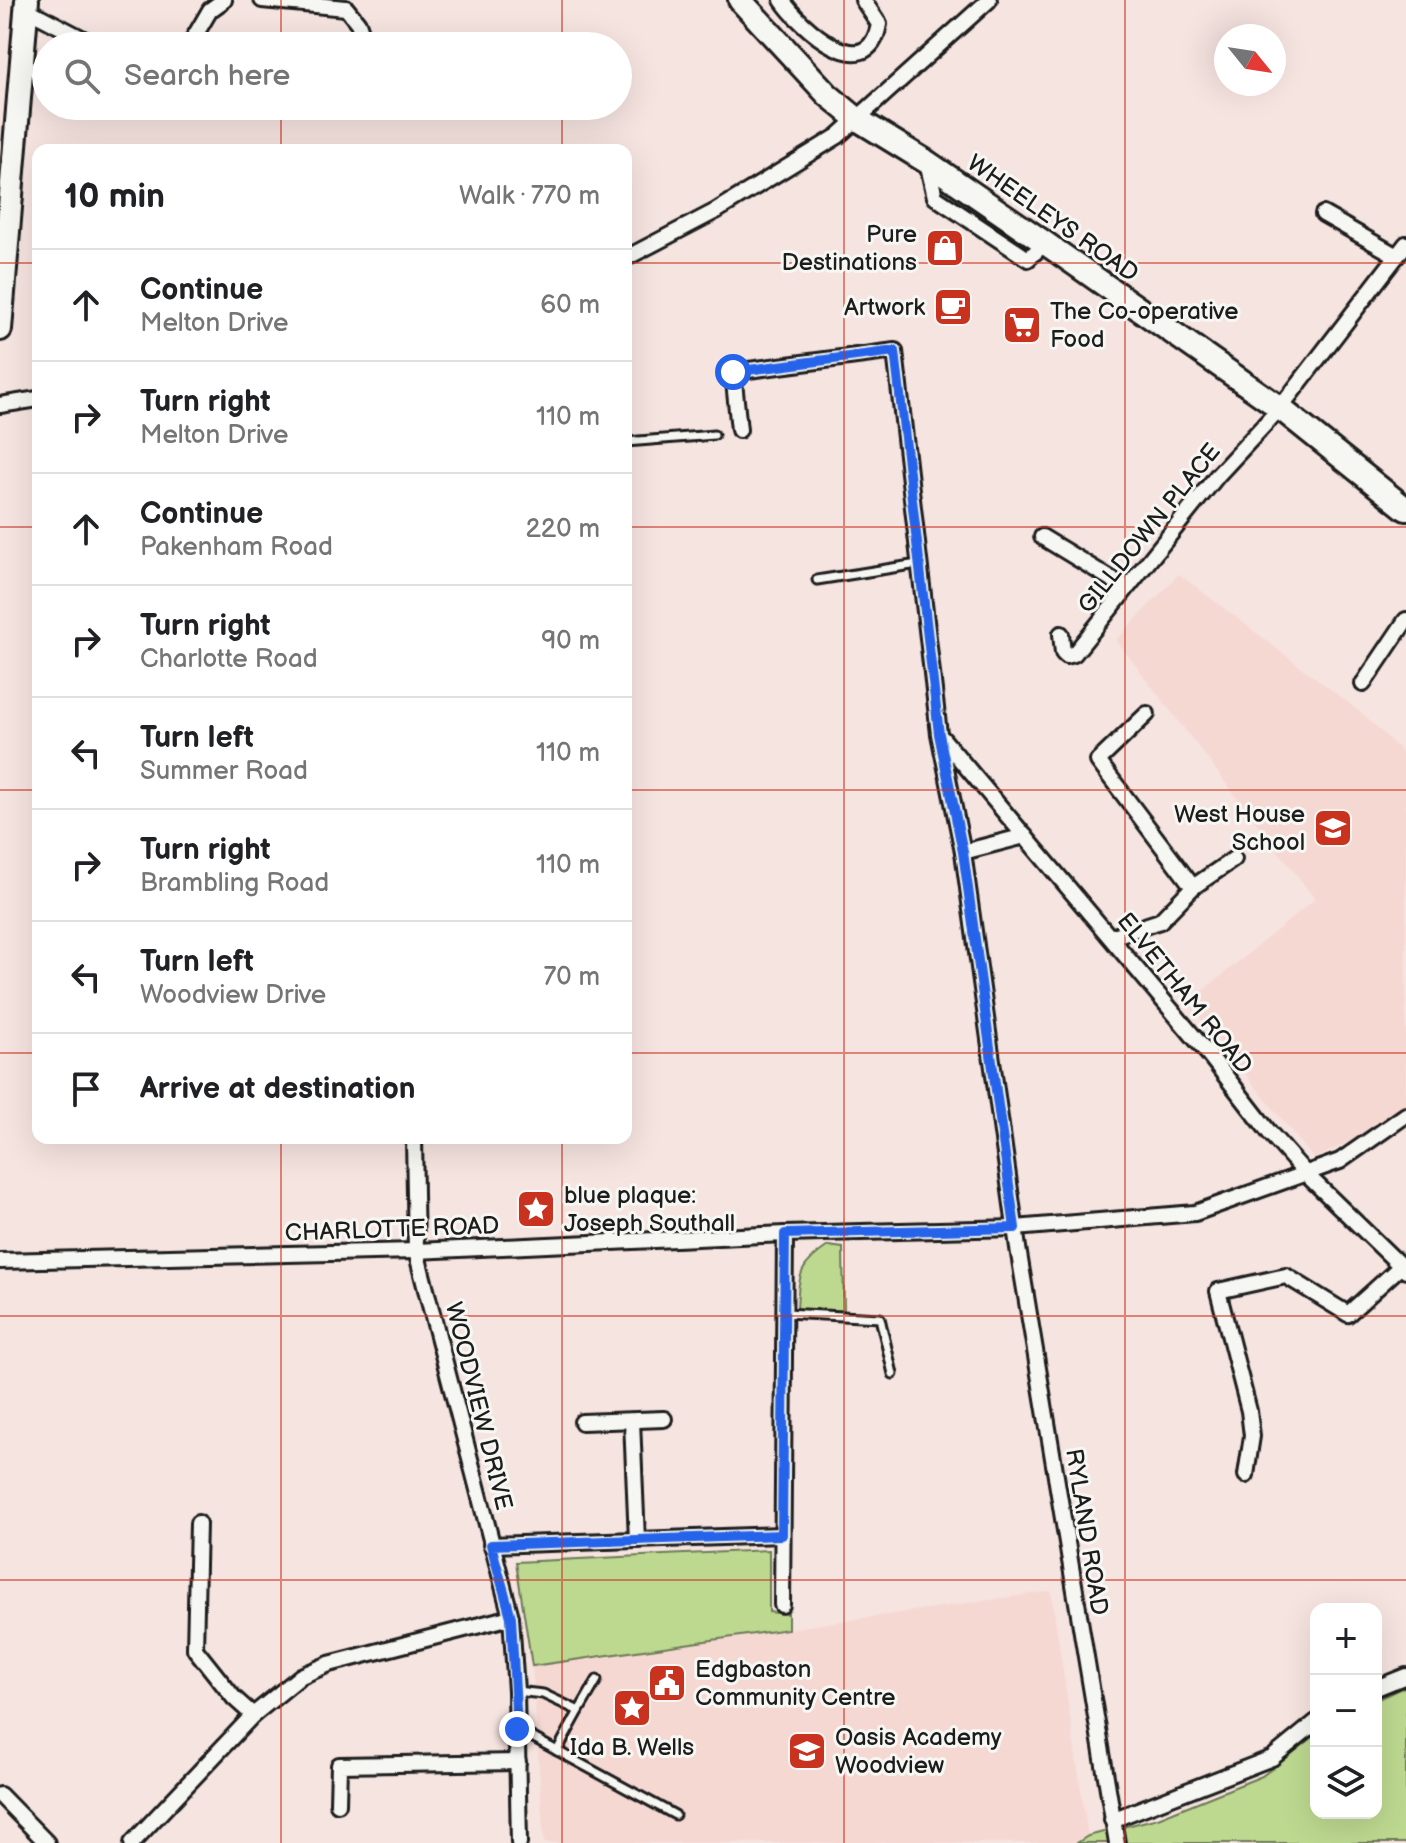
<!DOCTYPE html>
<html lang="en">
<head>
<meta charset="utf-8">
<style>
	body { margin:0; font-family:"Balsamiq Sans",sans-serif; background:#f6f6f6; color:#202124 }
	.controls { position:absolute; right:24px; bottom:24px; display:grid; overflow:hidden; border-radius:16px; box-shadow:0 8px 32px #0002 }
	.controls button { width:72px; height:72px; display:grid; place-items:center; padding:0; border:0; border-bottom:2px solid #e0e0e0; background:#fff; color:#202124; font:40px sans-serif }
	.compass { position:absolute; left:1214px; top:24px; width:72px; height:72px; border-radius:50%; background:#fff; box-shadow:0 8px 32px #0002; rotate:120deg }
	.stop { position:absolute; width:24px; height:24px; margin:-18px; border:6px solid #2563eb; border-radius:50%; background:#fff }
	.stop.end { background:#2563eb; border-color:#fff; box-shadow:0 2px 8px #0008 }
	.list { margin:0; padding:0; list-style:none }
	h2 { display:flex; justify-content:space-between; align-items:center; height:104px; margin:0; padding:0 32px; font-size:34px }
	h2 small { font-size:26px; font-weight:400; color:#757577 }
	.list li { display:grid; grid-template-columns:52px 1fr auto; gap:24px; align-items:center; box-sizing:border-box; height:112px; padding:0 32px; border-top:2px solid #e0e0e0 }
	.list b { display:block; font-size:30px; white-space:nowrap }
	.list p { margin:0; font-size:26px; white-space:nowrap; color:#757577 }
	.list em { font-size:26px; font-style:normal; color:#757577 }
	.icon { flex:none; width:44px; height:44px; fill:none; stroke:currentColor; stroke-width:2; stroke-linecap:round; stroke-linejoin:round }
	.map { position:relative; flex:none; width:1406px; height:1843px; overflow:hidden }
	.search { position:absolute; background:#fff; box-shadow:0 8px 32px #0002; left:32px; top:32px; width:600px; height:88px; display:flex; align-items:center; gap:20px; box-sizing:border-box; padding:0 28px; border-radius:44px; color:#757577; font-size:30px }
	.panel { position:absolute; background:#fff; box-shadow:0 8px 32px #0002; left:32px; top:144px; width:600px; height:1000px; border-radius:16px }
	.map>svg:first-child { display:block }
</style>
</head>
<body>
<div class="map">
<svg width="1406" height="1843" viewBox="0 0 1406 1843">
	<rect width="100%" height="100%" fill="#f6e4e0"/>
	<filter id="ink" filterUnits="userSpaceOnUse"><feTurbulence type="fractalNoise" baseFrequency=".0125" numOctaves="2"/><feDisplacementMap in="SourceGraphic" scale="16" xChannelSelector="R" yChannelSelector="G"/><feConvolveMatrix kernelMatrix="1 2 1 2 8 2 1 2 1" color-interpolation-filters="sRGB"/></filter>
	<g filter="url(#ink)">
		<!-- built -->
		<g fill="#f6d8d3">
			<path d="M1179,574L1363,714L1406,756V1107L1376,1129L1314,1159L1188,1003L1315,899L1116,640Z"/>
			<path d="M1051,1591L1088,1836L1077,1843H544L532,1666Z"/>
		</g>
		<!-- green -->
		<g fill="#bdd990" stroke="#6c7a56" stroke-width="2">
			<path d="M828,1246L843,1248L844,1311L797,1309C799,1275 798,1266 828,1246Z"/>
			<path d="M769,1550V1612L788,1614V1629L532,1666L516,1562Z"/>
			<path d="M1406,1686V1843H1077L1088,1836L1158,1818L1262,1776L1316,1735V1813H1376V1700Z"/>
		</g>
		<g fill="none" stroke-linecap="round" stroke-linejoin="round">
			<defs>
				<g id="lane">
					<path d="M626,442L714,435"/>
					<path d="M817,580L918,564"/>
					<path d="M785,1313L880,1318L893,1374"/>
					<path d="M516,1691L543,1694L579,1711L557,1751"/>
					<path d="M579,1711L597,1680"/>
					<path d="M517,1729L675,1815"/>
				</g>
				<g id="street">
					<path d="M262,0L346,8L358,23L366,46"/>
					<path d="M782,0C800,27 868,88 879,24L863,0"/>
					<path d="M26,9L97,46"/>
					<path d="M189,46L210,10L224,0"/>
					<path d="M927,162L935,197L1028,259L1045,243"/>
					<path d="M1323,214L1397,256"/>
					<path d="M626,258L716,211L838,136L989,0"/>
					<path d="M0,405L38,399"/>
					<path d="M739,430L733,372L895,351L939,734L963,852L1018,1248L1117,1843"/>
					<path d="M1042,537L1126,588"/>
					<path d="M1061,634L1063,653L1066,656L1074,654L1217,476L1280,408L1406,244"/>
					<path d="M1363,684L1406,620"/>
					<path d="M1147,714L1098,761L1193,887"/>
					<path d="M942,738L1210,1056L1269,1132L1307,1175L1406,1271"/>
					<path d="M963,852L1025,836"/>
					<path d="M1111,937L1160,921L1193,887L1234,859"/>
					<path d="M414,1138L416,1251L511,1617L516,1691L519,1843"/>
					<path d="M0,1261L416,1251L785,1234L1015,1228L1195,1213L1340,1161L1406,1115"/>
					<path d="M632,1421L637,1540"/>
					<path d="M582,1422L664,1419"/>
					<path d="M1246,1475L1252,1436L1249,1411L1218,1291L1286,1276L1348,1314L1401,1266"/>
					<path d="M198,1523L195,1649L234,1698L253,1715"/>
					<path d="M491,1545L782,1535"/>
					<path d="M782,1605L785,1234"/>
					<path d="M1376,1688L1406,1676"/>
					<path d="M0,1795L47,1843"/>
					<path d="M338,1804L339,1765L518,1762"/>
					<path d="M1112,1820L1272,1758L1316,1722"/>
					<path d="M132,1843L253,1715L301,1676L329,1664L511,1617"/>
				</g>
				<g id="secondary">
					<path d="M740,0L828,95L857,119L927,162L1045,243L1280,408L1406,509"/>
					<path d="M0,329L27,0"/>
				</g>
			</defs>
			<!-- lane casing -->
			<use href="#lane" stroke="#1c1c1c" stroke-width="13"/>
			<!-- street casing -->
			<use href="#street" stroke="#1c1c1c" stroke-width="20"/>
			<!-- secondary casing -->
			<use href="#secondary" stroke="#1c1c1c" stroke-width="28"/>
			<!-- lane -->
			<use href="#lane" stroke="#f6f6f2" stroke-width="7"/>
			<!-- street -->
			<use href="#street" stroke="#f6f6f2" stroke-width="14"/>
			<!-- secondary -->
			<use href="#secondary" stroke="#f6f6f2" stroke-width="22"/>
		</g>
	</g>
	<g fill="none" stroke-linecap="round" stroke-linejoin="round" filter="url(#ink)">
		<!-- route -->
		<path stroke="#2563eb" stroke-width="10" d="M517,1729L511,1617L491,1545L782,1535L785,1234L1015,1228L963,852L939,734L895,351L733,372"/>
	</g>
	<!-- grid -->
	<path fill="none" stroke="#c8321e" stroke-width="2" stroke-opacity="0.55" d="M281,0V46M562,0V46M844,0V1843M1125,0V1843M281,106V150M562,106V150M0,263H38M626,263H1406M0,527H38M626,527H1406M0,790H38M626,790H1406M0,1053H38M626,1053H1406M281,1138V1843M562,1138V1843M0,1316H1406M0,1580H1406"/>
	<!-- icons -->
	<defs>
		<symbol id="shop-square" viewBox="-11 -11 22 22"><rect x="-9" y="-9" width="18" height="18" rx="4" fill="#c8321e" stroke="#f6f6f2"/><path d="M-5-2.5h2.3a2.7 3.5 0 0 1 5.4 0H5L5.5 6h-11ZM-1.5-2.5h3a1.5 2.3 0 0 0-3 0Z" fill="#fff"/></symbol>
		<symbol id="cafe-square" viewBox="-11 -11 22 22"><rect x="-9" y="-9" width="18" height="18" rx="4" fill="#c8321e" stroke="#f6f6f2"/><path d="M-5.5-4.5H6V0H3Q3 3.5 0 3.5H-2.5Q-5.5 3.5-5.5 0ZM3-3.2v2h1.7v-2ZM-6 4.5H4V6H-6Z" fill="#fff"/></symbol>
		<symbol id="supermarket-square" viewBox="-11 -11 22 22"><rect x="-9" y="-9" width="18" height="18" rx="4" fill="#c8321e" stroke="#f6f6f2"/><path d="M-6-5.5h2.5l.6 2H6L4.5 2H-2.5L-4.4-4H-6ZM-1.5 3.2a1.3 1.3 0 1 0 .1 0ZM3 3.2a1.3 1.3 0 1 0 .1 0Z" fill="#fff"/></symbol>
		<symbol id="school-square" viewBox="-11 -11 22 22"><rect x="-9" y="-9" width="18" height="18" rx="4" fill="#c8321e" stroke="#f6f6f2"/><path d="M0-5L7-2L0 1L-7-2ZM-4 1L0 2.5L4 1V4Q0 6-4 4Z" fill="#fff"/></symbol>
		<symbol id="sight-square" viewBox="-11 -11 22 22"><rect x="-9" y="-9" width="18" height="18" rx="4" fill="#c8321e" stroke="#f6f6f2"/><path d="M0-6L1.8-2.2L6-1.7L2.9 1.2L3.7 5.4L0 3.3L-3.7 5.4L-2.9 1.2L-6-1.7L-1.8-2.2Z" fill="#fff"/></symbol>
		<symbol id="civic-square" viewBox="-11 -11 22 22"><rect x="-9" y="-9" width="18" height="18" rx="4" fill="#c8321e" stroke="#f6f6f2"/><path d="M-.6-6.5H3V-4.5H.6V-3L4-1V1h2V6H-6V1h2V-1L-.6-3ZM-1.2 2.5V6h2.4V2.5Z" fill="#fff"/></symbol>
	</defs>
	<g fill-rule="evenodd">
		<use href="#shop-square" x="923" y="226" width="44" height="44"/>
		<use href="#cafe-square" x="931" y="285" width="44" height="44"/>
		<use href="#supermarket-square" x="1000" y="303" width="44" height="44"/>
		<use href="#school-square" x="1311" y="806" width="44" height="44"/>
		<use href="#sight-square" x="514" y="1187" width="44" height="44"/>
		<use href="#civic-square" x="645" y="1661" width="44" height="44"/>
		<use href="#sight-square" x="610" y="1686" width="44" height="44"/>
		<use href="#school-square" x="785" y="1729" width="44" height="44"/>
	</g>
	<g text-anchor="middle" stroke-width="6" stroke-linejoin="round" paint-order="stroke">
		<!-- street labels -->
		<g font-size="24" fill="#1c1c1c" stroke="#f6f6f2">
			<text transform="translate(1053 218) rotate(35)" y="8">WHEELEYS ROAD</text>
			<text transform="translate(1149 528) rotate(-51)" y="8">GILLDOWN PLACE</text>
			<text transform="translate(1185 993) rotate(51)" y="8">ELVETHAM ROAD</text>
			<text transform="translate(392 1229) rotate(-2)" y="8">CHARLOTTE ROAD</text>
			<text transform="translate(479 1406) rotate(76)" y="8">WOODVIEW DRIVE</text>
			<text transform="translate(1087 1532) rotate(81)" y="8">RYLAND ROAD</text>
		</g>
		<!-- poi labels -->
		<g font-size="24" fill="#1c1c1c" stroke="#f6f6f2" text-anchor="start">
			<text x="917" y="242" text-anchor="end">Pure<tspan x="917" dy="28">Destinations</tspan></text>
			<text x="925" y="315" text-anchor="end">Artwork</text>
			<text x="1050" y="319">The Co-operative<tspan x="1050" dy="28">Food</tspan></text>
			<text x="1305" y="822" text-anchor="end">West House<tspan x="1305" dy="28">School</tspan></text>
			<text x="564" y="1203">blue plaque:<tspan x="564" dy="28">Joseph Southall</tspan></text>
			<text x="695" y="1677">Edgbaston<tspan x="695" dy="28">Community Centre</tspan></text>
			<text x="835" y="1745">Oasis Academy<tspan x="835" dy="28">Woodview</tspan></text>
			<text x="632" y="1755" text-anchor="middle">Ida B. Wells</text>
		</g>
	</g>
</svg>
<div class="controls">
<button>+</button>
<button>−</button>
<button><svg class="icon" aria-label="layers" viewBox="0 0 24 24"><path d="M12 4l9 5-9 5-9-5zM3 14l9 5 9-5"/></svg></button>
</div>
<svg class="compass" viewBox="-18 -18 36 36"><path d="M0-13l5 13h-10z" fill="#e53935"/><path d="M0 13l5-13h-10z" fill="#757577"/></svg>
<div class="stop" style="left:733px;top:372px"></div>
<div class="stop end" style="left:517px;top:1729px"></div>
<div class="search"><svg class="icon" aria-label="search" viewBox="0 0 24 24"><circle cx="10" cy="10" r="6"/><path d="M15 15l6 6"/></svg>Search here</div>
<section class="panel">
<h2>10 min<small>Walk · 770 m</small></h2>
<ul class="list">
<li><svg class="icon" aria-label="ahead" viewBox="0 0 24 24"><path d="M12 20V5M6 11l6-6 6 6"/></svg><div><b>Continue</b><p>Melton Drive</p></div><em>60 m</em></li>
<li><svg class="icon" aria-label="right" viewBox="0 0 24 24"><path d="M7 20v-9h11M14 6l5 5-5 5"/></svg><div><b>Turn right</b><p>Melton Drive</p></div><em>110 m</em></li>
<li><svg class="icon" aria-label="ahead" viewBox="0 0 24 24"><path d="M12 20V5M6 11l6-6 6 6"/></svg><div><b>Continue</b><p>Pakenham Road</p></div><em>220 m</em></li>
<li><svg class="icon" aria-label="right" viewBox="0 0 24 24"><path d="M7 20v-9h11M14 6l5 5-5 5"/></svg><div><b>Turn right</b><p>Charlotte Road</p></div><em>90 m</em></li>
<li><svg class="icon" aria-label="left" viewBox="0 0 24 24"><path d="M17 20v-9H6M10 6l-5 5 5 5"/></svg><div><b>Turn left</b><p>Summer Road</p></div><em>110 m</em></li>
<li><svg class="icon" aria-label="right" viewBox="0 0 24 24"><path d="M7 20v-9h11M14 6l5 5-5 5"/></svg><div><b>Turn right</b><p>Brambling Road</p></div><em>110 m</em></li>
<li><svg class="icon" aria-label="left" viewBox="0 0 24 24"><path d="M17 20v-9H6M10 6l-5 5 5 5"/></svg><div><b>Turn left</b><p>Woodview Drive</p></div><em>70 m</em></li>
<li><svg class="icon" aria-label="arrive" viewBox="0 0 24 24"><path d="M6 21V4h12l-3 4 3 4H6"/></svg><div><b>Arrive at destination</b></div></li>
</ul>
</section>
</div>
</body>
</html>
